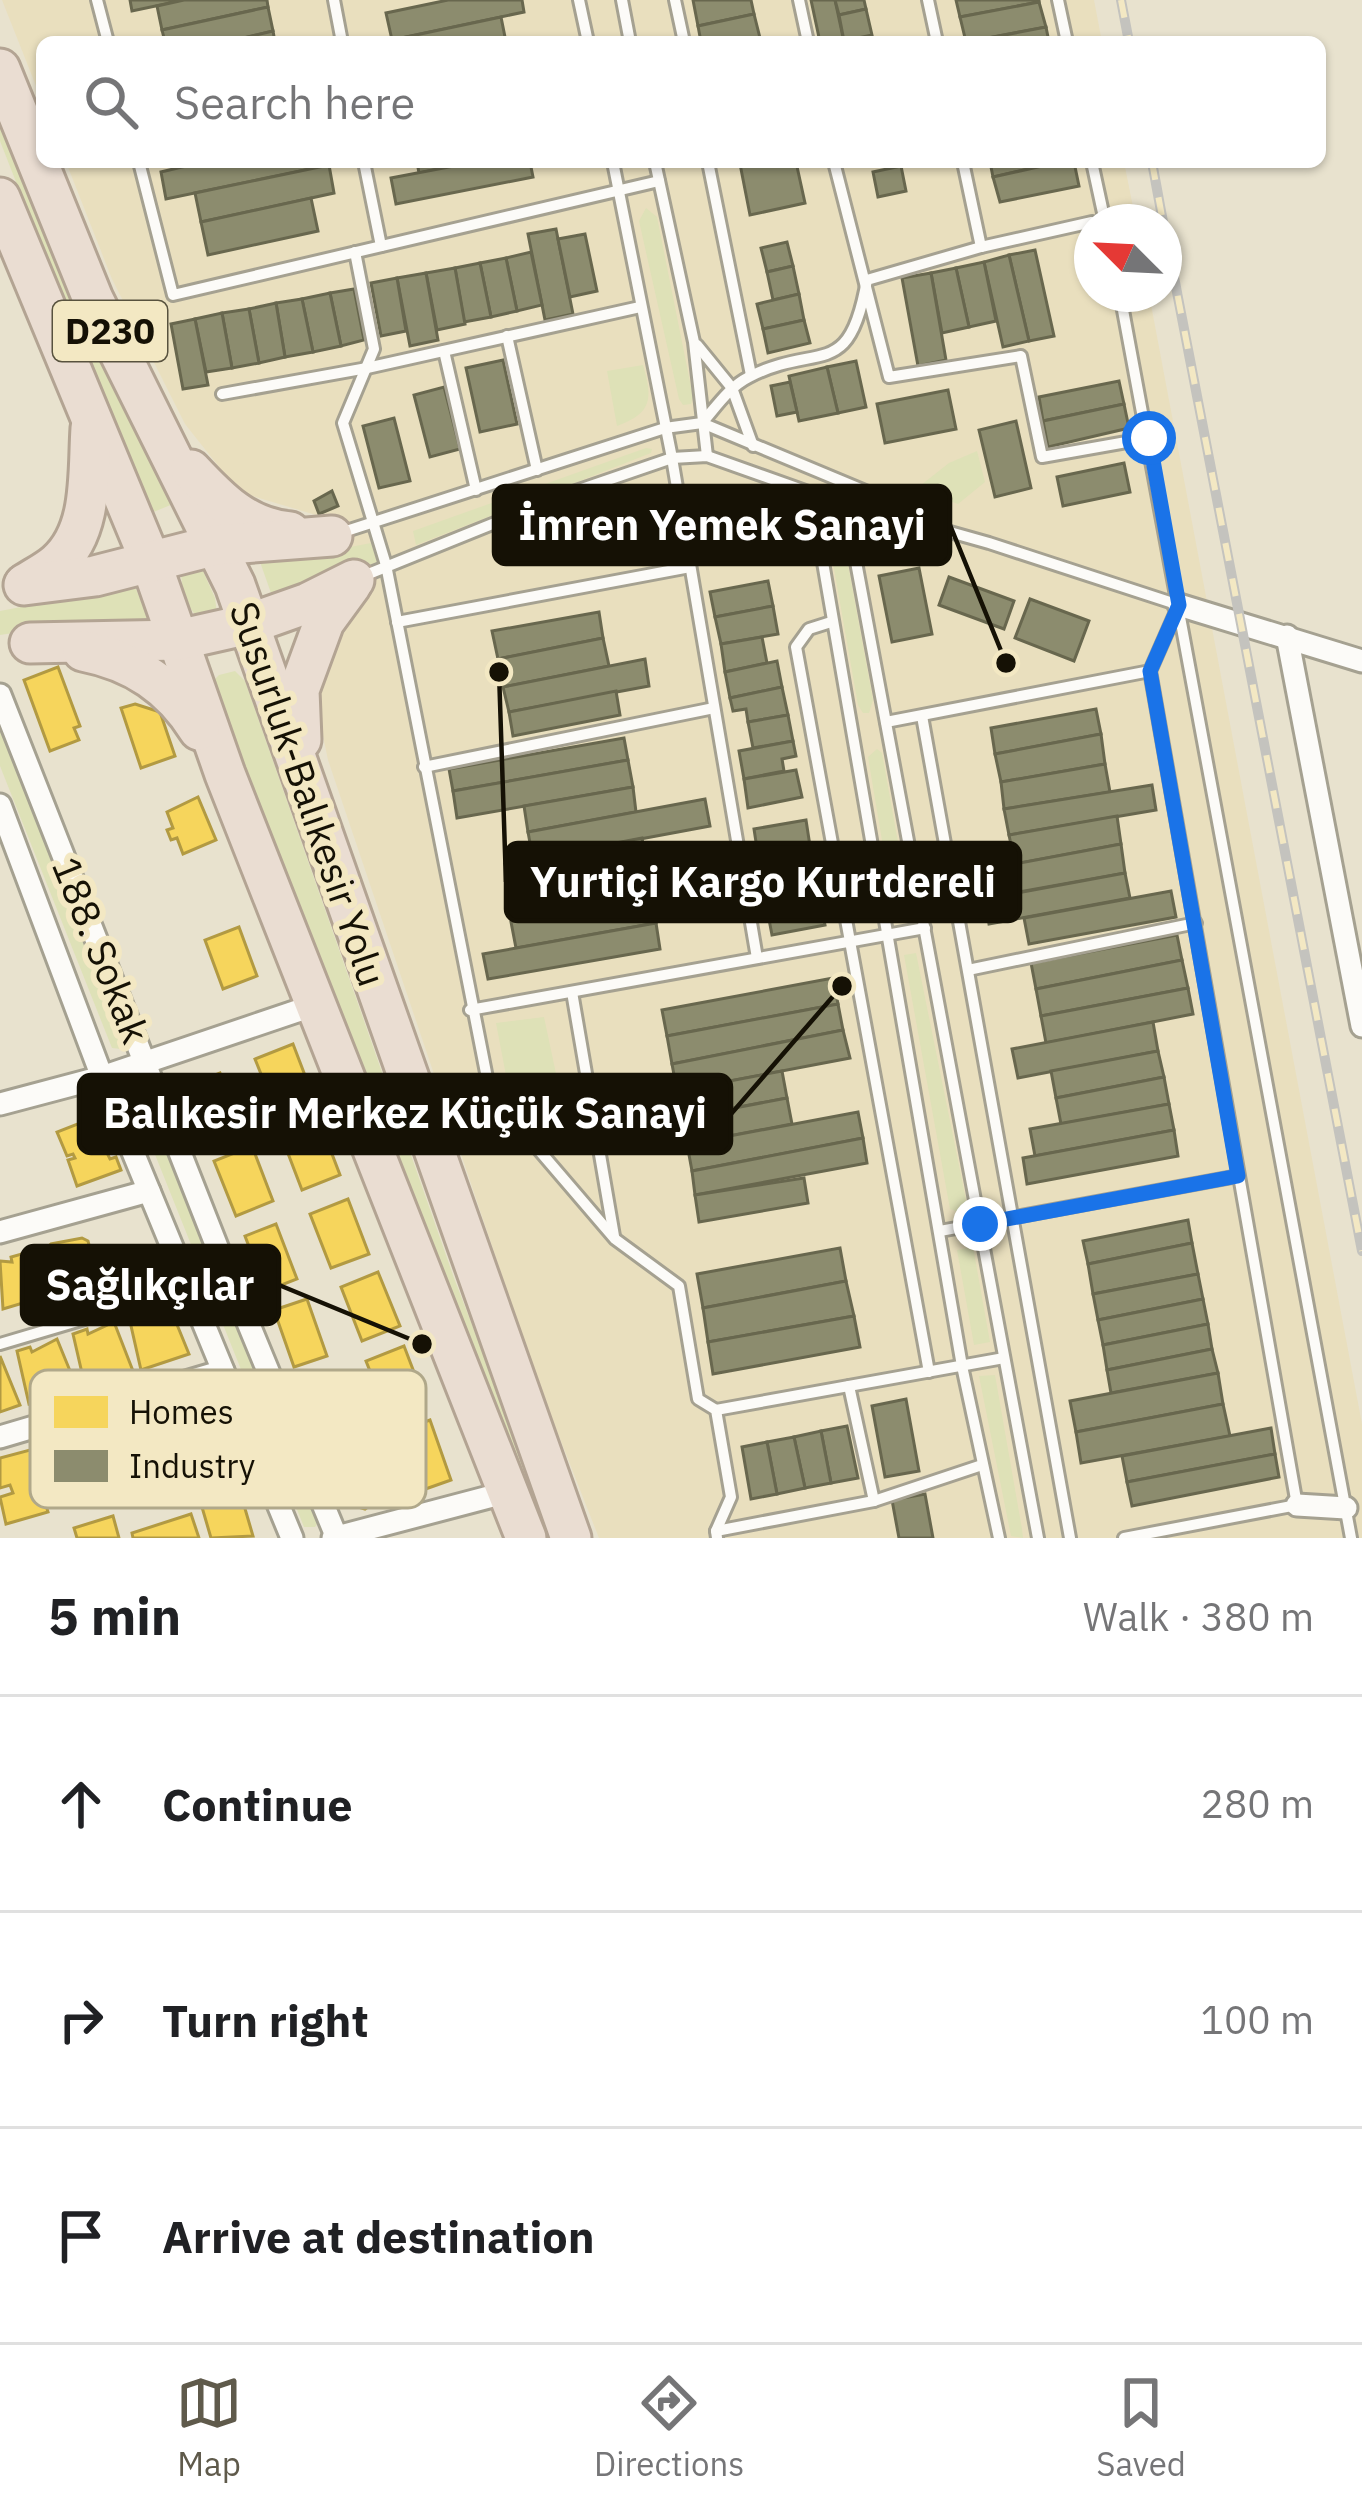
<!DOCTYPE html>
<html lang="en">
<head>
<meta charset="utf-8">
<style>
	body { margin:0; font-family:"IBM Plex Sans",sans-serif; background:#f6f6f6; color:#202124 }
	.compass { position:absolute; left:1074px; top:204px; width:108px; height:108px; border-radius:50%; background:#fff; box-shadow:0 3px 9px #0004; rotate:294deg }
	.stop { position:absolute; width:36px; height:36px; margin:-27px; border:9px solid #1a73e8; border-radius:50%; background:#fff }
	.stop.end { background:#1a73e8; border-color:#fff; box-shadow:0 3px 12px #0008 }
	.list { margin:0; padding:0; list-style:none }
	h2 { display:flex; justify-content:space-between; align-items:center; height:156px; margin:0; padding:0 48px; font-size:51px }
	h2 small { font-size:39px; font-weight:400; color:#757577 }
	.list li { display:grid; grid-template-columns:78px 1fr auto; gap:36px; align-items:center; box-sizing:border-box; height:216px; padding:0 48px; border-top:3px solid #e0e0e0 }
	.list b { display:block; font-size:45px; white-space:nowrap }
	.list em { font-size:39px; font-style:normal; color:#757577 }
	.icon { flex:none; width:66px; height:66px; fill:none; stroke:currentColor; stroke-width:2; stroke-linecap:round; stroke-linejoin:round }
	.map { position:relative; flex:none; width:1362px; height:1538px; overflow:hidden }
	.search { position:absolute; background:#fff; box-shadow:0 3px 9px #0004; left:36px; right:36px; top:36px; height:132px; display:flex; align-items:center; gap:30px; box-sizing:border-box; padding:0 42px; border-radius:18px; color:#757577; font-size:45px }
	.sheet { height:804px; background:#fff }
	nav { display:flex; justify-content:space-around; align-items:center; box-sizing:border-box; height:168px; border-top:3px solid #e0e0e0; background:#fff; font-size:33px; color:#757577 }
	nav a { display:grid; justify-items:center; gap:6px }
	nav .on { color:#5f5a4b }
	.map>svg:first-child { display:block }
</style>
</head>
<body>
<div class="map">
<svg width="1362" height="1538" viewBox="0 0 1362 1538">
	<rect width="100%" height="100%" fill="#e8e2ce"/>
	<!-- built -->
	<g fill="#e9dfbe">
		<path d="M2,0H1094L1102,42H42V101Z"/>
		<path d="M66,162H1124L1136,222H1092V294H1149L1362,1424V1538H599L539,1385L328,760L317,707L316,675L352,609L369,596L326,518L239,492L185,424L112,279Z"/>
	</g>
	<!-- green -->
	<g fill="#dee1b7">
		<path d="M0,117L70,297L174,495L173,504L151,513L90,371L0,141Z"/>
		<path d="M646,208L657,217L693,397L691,404L683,405L679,399L639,221Z"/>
		<path d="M643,365C653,399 652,413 617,426L607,371Z"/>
		<path d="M646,448L652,449L651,453L416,545L413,531Z"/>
		<path d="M977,451L985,482L958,504L916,489L949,463Z"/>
		<path d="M833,522L841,527L873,700L869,713H863L858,705L827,529Z"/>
		<path d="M371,543L377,562L277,597L271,593L259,559L314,554Z"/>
		<path d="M199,562L215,598L217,614L196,616L183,598L181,571Z"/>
		<path d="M131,586L136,589L148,619L145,623L85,622L0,635V611Z"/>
		<path d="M235,671L245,681L454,1278L554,1538H544L217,696L213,681L219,675Z"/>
		<path d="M0,722L128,1043L121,1049L112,1048L0,766Z"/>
		<path d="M877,749L882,753L910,909L894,912L868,757Z"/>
		<path d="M916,953L967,1205L961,1213L950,1209L904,955Z"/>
		<path d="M544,1017L573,1154L565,1153L508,1086L496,1023Z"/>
		<path d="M136,1080L143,1083L318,1523L315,1527H304L128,1087L129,1082Z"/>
		<path d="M973,1247L990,1342L974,1345L957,1250Z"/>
		<path d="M995,1375L1022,1529L1023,1538L1011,1536L979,1376Z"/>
	</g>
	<!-- homes -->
	<g fill="#f6d55c" stroke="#b29a42" stroke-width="3">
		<path d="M58,667L80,726L74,728L79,740L50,751L24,680Z"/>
		<path d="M135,704L160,712L175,756L141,768L121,708Z"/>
		<path d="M198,797L216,840L183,854L177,838L171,840L167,830L173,828L167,812Z"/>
		<path d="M239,927L257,976L223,989L205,940Z"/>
		<path d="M293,1044L314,1099L277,1114L255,1059Z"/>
		<path d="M220,1073L241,1128L204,1143L183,1088Z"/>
		<path d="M98,1116L101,1135L110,1143L108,1155L110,1159L116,1157L121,1170L77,1186L68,1160L75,1158L73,1154L67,1156L57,1132Z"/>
		<path d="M319,1120L340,1175L302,1190L281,1135Z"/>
		<path d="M252,1146L273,1201L236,1216L214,1161Z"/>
		<path d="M348,1199L369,1254L331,1268L310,1214Z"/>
		<path d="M276,1224L297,1279L266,1291L245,1236Z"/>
		<path d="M82,1238L88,1241L99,1282L56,1294L44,1251L51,1244Z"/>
		<path d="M32,1251L43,1297L3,1309L0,1261L12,1262L11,1257Z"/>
		<path d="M378,1272L400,1326L362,1341L341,1287Z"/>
		<path d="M307,1299L327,1356L294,1367L274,1310Z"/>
		<path d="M169,1305L189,1354L141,1370L129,1317L142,1313L144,1318Z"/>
		<path d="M114,1322L133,1371L85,1386L73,1334L87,1329L88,1334Z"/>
		<path d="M57,1339L77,1388L29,1404L17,1351L30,1347L32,1352Z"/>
		<path d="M404,1346L425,1401L388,1416L366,1361Z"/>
		<path d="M0,1356L20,1405L0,1412Z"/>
		<path d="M430,1420L451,1480L417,1492L397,1432Z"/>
		<path d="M365,1442L384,1496L365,1509L352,1505L334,1455L346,1445Z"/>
		<path d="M30,1450L48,1512L6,1524L0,1497L13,1493L10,1485L0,1488V1458Z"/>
		<path d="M236,1478L253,1536L211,1538L197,1490Z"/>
		<path d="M191,1514L199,1538H133L132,1533Z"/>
		<path d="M113,1516L119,1538H77L74,1528Z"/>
	</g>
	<!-- industry -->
	<g fill="#8c8c6e" stroke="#68674e" stroke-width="3">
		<path d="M130,0H184L132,11Z"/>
		<path d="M184,0H267L268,7L162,30L157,6Z"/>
		<path d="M448,0H522L524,12L392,40L386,13Z"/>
		<path d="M693,0H751L754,14L698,26Z"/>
		<path d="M811,0H835L844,42H820Z"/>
		<path d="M835,0H864L866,9L839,15Z"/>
		<path d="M956,0H1039V2L960,17Z"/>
		<path d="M1039,2L1046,27L966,42L960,17Z"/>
		<path d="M268,7L273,31L227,42H165L162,30Z"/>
		<path d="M866,9L872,35L844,41L839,15Z"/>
		<path d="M754,14L761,42H701L698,26Z"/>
		<path d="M501,17L506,42H392V40Z"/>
		<path d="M1046,27L1049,42H968Z"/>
		<path d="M273,31L275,42H227Z"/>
		<path d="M203,162H328L329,165L166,199L161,172Z"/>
		<path d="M417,162H475L419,173Z"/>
		<path d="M475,162H530L533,177L396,204L391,178Z"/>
		<path d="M749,162H796L805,203L750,215L740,164Z"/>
		<path d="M990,162H1060L993,177Z"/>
		<path d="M1060,162H1074L1079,186L1000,202L993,177Z"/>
		<path d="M329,165L334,193L201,222L195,193Z"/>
		<path d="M901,166L906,191L878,197L873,172Z"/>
		<path d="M311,198L318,231L208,255L201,222Z"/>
		<path d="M556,229L573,314L545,320L528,234Z"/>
		<path d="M585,234L597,291L570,297L558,239Z"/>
		<path d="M787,242L793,266L767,272L761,248Z"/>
		<path d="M1035,250L1054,336L1029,341L1009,255Z"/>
		<path d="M531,252L542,305L517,311L506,258Z"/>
		<path d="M1009,255L1029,341L1003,347L984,262Z"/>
		<path d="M506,258L517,311L491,317L480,263Z"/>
		<path d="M984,262L996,321L969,327L956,268Z"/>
		<path d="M480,263L491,317L464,322L455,268Z"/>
		<path d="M793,266L799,294L773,300L767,272Z"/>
		<path d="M455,268L465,324L437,330L426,273Z"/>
		<path d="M956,268L969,327L942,333L931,273Z"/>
		<path d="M426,273L438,340L410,346L397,278Z"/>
		<path d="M931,273L946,360L918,366L902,278Z"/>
		<path d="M397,278L406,331L381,336L371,283Z"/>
		<path d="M354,289L364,340L341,346L330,293Z"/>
		<path d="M330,293L341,346L313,352L302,299Z"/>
		<path d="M799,294L804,320L763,329L757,304Z"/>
		<path d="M302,299L313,352L285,357L276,303Z"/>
		<path d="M276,303L285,357L259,363L249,309Z"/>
		<path d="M249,309L259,363L232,368L222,313Z"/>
		<path d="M222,313L232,368L206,372L195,319Z"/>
		<path d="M195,319L208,385L183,389L171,324Z"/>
		<path d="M804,320L810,343L768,353L763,329Z"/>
		<path d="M503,360L517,424L480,432L466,368Z"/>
		<path d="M856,361L866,407L838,413L827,367Z"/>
		<path d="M827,367L838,413L799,421L789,376Z"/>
		<path d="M1119,381L1124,404L1043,421L1039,397Z"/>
		<path d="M790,382L797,412L777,416L771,386Z"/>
		<path d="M444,387L460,449L430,457L414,395Z"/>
		<path d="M948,390L956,429L885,443L877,404Z"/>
		<path d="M1124,404L1129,428L1048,447L1043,421Z"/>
		<path d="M394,418L410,481L379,488L363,426Z"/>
		<path d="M1016,421L1031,488L995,497L979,430Z"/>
		<path d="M1124,463L1130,492L1063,506L1057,477Z"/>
		<path d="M332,491L338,506L319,514L314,501Z"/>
		<path d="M919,568L932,634L892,642L879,576Z"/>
		<path d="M949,577L1014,601L1004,629L939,605Z"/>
		<path d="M768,581L773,606L715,617L710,592Z"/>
		<path d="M1030,599L1089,621L1074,661L1015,638Z"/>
		<path d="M773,606L778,634L721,644L715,617Z"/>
		<path d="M599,612L603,638L498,659L492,631Z"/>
		<path d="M762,637L767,663L725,672L721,644Z"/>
		<path d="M603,638L609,666L503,687L498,659Z"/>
		<path d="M645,659L649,686L509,712L503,687Z"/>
		<path d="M777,661L782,687L730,698L725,672Z"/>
		<path d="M782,687L788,715L748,722L746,709L733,711L730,698Z"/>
		<path d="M616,691L620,715L513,736L509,712Z"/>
		<path d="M1096,709L1101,734L995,754L991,728Z"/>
		<path d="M788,715L793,741L753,748L748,722Z"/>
		<path d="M1101,734L1105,764L1001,782L995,754Z"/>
		<path d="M624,738L628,760L453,791L449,769Z"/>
		<path d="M793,741L796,756L782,759L784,771L744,779L739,751Z"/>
		<path d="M628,760L633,787L457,818L453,791Z"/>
		<path d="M1105,764L1110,792L1004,809L1001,782Z"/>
		<path d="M796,770L802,797L748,808L744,779Z"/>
		<path d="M1152,785L1156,810L1009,835L1004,809Z"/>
		<path d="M633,787L636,812L528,832L524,806Z"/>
		<path d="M705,799L710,826L533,859L528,832Z"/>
		<path d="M1117,816L1121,844L1015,864L1009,835Z"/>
		<path d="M806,820L810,846L758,855L754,829Z"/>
		<path d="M642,838L647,868L511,893L505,864Z"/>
		<path d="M1121,844L1125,873L1019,892L1015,864Z"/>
		<path d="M1125,873L1130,898L989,924L985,899Z"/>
		<path d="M1171,891L1176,917L1029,944L1024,918Z"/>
		<path d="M652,896L656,923L516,948L511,922Z"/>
		<path d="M820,899L825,925L772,935L767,909Z"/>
		<path d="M656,923L660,949L488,979L483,954Z"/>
		<path d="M1177,935L1182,960L1036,989L1031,963Z"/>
		<path d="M1182,960L1188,988L1041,1016L1036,989Z"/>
		<path d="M833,978L838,1004L667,1036L662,1010Z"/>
		<path d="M1188,988L1193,1014L1046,1043L1041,1016Z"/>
		<path d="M838,1004L843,1030L672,1064L667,1036Z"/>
		<path d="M1153,1022L1158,1051L1018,1078L1012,1049Z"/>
		<path d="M843,1030L850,1058L677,1091L672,1064Z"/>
		<path d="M1158,1051L1164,1077L1056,1098L1051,1071Z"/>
		<path d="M782,1071L787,1098L682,1118L677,1091Z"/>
		<path d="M1164,1077L1169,1104L1061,1124L1056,1098Z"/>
		<path d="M787,1098L792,1124L687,1144L682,1118Z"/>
		<path d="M1169,1104L1174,1130L1035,1156L1030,1129Z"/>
		<path d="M858,1112L863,1138L692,1171L687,1144Z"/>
		<path d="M1174,1130L1178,1156L1027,1184L1023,1158Z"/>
		<path d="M863,1138L867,1163L695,1195L692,1171Z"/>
		<path d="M804,1178L808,1203L699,1222L695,1195Z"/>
		<path d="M1188,1220L1192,1243L1088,1264L1083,1241Z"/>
		<path d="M1192,1243L1198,1274L1093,1294L1088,1264Z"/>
		<path d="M840,1248L846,1281L703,1308L697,1274Z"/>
		<path d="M1198,1274L1203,1299L1098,1320L1093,1294Z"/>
		<path d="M846,1281L854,1316L708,1342L703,1308Z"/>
		<path d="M1203,1299L1208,1324L1103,1345L1098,1320Z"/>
		<path d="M854,1316L860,1347L713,1374L708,1342Z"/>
		<path d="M1208,1324L1212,1349L1107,1370L1103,1345Z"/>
		<path d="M1212,1349L1218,1373L1111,1393L1107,1370Z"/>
		<path d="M1218,1373L1223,1404L1076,1432L1070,1401Z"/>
		<path d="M906,1399L919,1471L885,1477L872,1406Z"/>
		<path d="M1223,1404L1230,1436L1081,1463L1076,1432Z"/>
		<path d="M847,1426L858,1478L831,1483L821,1431Z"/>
		<path d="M1271,1428L1275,1454L1127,1482L1122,1456Z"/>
		<path d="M821,1431L831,1483L805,1488L794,1437Z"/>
		<path d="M794,1437L805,1488L777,1494L767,1442Z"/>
		<path d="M767,1442L777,1494L751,1499L742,1447Z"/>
		<path d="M1275,1454L1279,1477L1132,1506L1127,1482Z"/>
		<path d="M925,1494L933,1538H899L892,1500Z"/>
	</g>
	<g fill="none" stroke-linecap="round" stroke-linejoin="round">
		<defs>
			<g id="lane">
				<path d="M97,0L108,42"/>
				<path d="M334,0L342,42"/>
				<path d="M579,0L588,42"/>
				<path d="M622,0L630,42"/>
				<path d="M675,0L684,42"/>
				<path d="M799,0L808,42"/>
				<path d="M928,0L937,42"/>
				<path d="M1058,0L1067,42"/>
				<path d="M139,162L173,295L659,181"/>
				<path d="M364,162L381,246"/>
				<path d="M613,162L672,458L757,958"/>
				<path d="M655,162L694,342L707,456"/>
				<path d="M708,162L751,375"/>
				<path d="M834,162L889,377L1021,356L1042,457L1149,438"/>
				<path d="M963,162L981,247"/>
				<path d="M1092,162L1105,222"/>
				<path d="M355,252L374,349L343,423L386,565L490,1093L615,1239L679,1286L698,1399L716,1410L731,1497L716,1531L717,1538"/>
				<path d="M1120,294L1351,1538"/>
				<path d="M507,336L537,470"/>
				<path d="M697,345L732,388L753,446"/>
				<path d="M444,351L476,490"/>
				<path d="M222,394L367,368L640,307"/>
				<path d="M702,423C716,407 729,387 749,377C819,341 849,383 867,280L981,247L1092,222"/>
				<path d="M811,493L962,1366L999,1538"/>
				<path d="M845,503L1038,1538"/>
				<path d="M337,534L665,428L702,423L942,523"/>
				<path d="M361,577L567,494L672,458L707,456L811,493L989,543L1179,605L1150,671L1297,1505L1124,1538"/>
				<path d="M397,622L690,567"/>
				<path d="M831,622L809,629L796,647L929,1372"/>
				<path d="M922,716L1070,1538"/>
				<path d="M886,722L1150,671"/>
				<path d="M424,767L714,708"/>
				<path d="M968,970L1196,923"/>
				<path d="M572,992L614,1236"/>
				<path d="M470,1010L925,928"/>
				<path d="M940,1231L1238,1176"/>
				<path d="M0,1344L189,1288"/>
				<path d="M849,1386L874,1501"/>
				<path d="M716,1410L1004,1358"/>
				<path d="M716,1531L874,1501L982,1465"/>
			</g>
			<g id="street">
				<path d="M1179,605L1362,661"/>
				<path d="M1287,636L1362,1026"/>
				<path d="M0,695L223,1262L337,1538"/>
				<path d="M0,805L102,1077L292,1538"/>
				<path d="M0,1104L102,1077L315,1005"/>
				<path d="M0,1232L149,1191"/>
				<path d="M0,1437L223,1371"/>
				<path d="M1297,1505L1346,1508"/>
				<path d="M333,1538L508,1492"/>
			</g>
			<g id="highway">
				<path d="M0,69L93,299L235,585L571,1538"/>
				<path d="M0,198L150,560L225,774L526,1538"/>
				<path d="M191,470C220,501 246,528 290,532"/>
				<path d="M25,584C36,577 48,571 57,563C94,531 88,471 91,428"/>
				<path d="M24,585L95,576L216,545L332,536"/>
				<path d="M30,643L178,640L249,624L308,603L354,580"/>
				<path d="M83,651C134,661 172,686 199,730"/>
				<path d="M301,740L299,690L324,622L351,585"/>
			</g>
		</defs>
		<!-- lane casing -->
		<use href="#lane" stroke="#a5a191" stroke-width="16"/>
		<!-- street casing -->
		<use href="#street" stroke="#a5a191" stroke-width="27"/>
		<!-- highway casing -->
		<use href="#highway" stroke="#b3a493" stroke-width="45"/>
		<!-- lane -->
		<use href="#lane" stroke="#fcfbf8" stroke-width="10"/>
		<!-- street -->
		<use href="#street" stroke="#fcfbf8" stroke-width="21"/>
		<!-- highway -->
		<use href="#highway" stroke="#eaddd2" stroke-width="39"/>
		<defs>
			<g id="rail">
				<path d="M1121,0L1129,42"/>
				<path d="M1152,162L1163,222"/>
				<path d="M1164,225L1362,1251"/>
			</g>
		</defs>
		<!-- rail casing -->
		<use href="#rail" stroke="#c4c3be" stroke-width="10"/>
		<!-- rail -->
		<use href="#rail" stroke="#f3e8c3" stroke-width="6" stroke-dasharray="18" stroke-linecap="butt"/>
	</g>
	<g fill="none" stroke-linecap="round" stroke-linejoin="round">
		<!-- route -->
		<path stroke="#1a73e8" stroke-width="15" d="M980,1224L1238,1176L1150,671L1179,605L1149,438"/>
	</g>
	<g text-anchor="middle" stroke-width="12" stroke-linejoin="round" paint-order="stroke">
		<!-- shield labels -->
		<rect fill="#f3e8c3" stroke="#58523e" stroke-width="3" x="53" y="301" width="114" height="60" rx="9"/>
		<g font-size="36" font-weight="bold" fill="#151105">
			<text x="110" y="344">D230</text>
		</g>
		<!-- street labels -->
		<g font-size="39" fill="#151105" stroke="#f3e8c3">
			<text transform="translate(308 794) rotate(71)" y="14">Susurluk-Balıkesir Yolu</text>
			<text transform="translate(101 950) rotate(68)" y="14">188. Sokak</text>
		</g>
	</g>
	<!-- legend -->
	<rect x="30" y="1370" width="396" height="138" rx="18" fill="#f3e8c3" stroke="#b0a88a" stroke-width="3"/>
	<rect x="54" y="1396" width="54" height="32" fill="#f6d55c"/>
	<rect x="54" y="1450" width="54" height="32" fill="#8c8c6e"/>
	<g font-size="33" fill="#151105">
		<text x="129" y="1424">Homes</text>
		<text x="129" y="1478">Industry</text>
	</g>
	<!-- callouts -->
	<path fill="none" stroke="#151105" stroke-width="4.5" d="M1006 663L950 525M499 672L506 882M842 986L731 1114M422 1344L279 1285"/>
	<g fill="#151105" stroke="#f3e8c3" stroke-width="4.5">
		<circle cx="1006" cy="663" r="12"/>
		<circle cx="499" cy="672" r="12"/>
		<circle cx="842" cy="986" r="12"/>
		<circle cx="422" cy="1344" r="12"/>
	</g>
	<g fill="#151105" stroke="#151105" stroke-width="4.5">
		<rect x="494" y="486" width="456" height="78" rx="12"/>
		<rect x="506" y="843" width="514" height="78" rx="12"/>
		<rect x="79" y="1075" width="652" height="78" rx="12"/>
		<rect x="22" y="1246" width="257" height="78" rx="12"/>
	</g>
	<g font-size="42" text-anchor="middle" font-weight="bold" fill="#fff">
		<text x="722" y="540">İmren Yemek Sanayi</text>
		<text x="763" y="897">Yurtiçi Kargo Kurtdereli</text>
		<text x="405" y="1128">Balıkesir Merkez Küçük Sanayi</text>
		<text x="150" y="1300">Sağlıkçılar</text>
	</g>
</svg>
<svg class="compass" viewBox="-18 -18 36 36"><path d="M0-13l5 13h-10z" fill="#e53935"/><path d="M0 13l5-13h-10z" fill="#757577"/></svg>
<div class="stop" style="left:1149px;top:438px"></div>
<div class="stop end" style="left:980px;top:1224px"></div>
<div class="search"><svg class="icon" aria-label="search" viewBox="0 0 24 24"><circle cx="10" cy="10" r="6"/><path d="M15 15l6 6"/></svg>Search here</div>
</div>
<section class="sheet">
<h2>5 min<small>Walk · 380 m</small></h2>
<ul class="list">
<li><svg class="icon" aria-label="ahead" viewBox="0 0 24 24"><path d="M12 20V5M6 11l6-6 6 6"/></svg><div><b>Continue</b></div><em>280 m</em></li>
<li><svg class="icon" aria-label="right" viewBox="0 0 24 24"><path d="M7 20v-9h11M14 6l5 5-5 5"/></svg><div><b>Turn right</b></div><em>100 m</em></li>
<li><svg class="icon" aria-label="arrive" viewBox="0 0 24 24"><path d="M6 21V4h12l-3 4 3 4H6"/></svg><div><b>Arrive at destination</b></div></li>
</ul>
</section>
<nav>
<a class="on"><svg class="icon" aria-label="map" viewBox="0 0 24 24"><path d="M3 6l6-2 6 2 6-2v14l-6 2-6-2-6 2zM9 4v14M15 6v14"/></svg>Map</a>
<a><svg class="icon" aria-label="directions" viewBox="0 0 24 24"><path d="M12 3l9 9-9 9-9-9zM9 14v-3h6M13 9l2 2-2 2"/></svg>Directions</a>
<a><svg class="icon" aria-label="saved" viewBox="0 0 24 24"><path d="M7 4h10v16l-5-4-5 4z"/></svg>Saved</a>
</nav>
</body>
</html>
